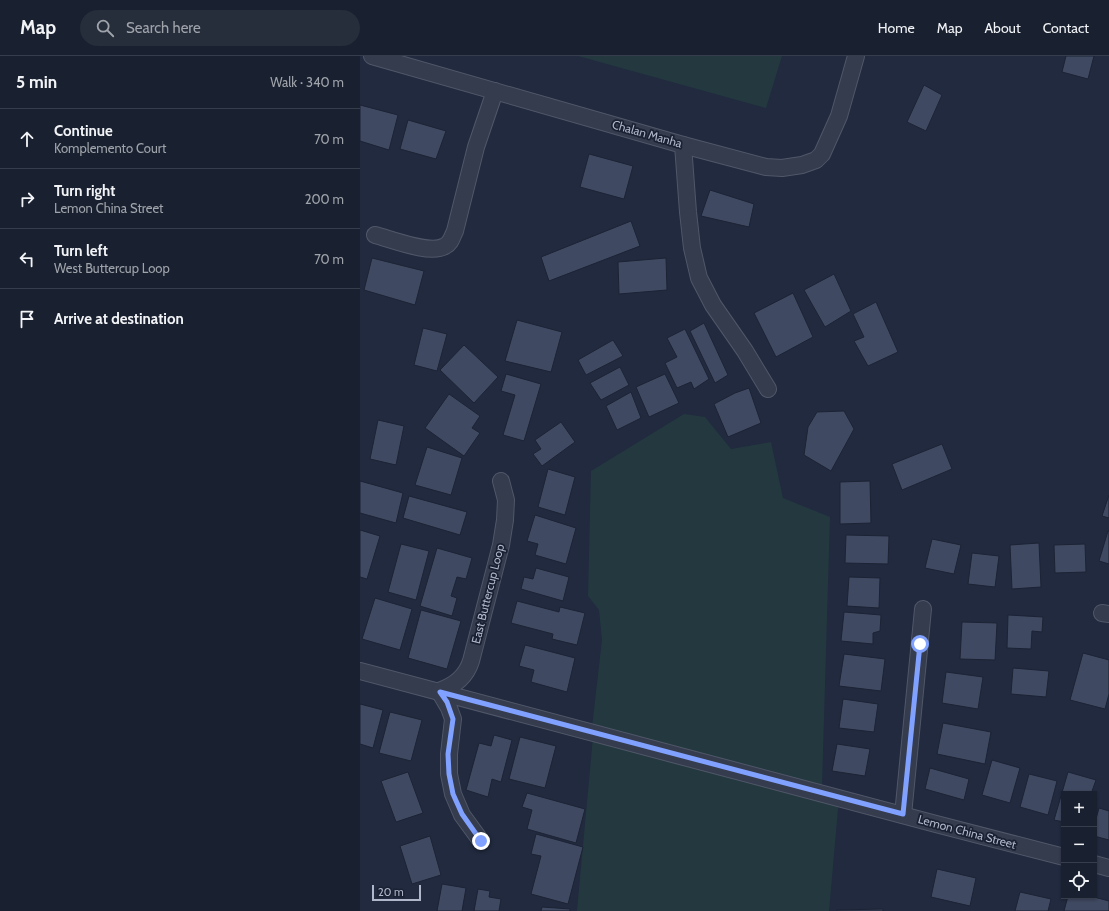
<!DOCTYPE html>
<html lang="en">
<head>
<meta charset="utf-8">
<style>
	body { margin:0; font-family:Cabin,sans-serif; background:#262d3b; color:#f1f3f6 }
	.controls { position:absolute; right:12px; bottom:12px; display:grid; overflow:hidden; border-radius:0px; box-shadow:0 1px 3px #0004 }
	.controls button { width:36px; height:36px; display:grid; place-items:center; padding:0; border:0; border-bottom:1px solid #373e4b; background:#19202f; color:#f1f3f6; font:20px sans-serif }
	.scale { position:absolute; left:12px; bottom:10px; width:49px; box-sizing:border-box; padding-left:4px; border:2px solid #b0b7ca; border-top:0; font-size:11px; line-height:14px; white-space:nowrap; color:#b0b7ca; -webkit-text-stroke:3px #1a2133; paint-order:stroke }
	.stop { position:absolute; width:12px; height:12px; margin:-9px; border:3px solid #80a1ff; border-radius:50%; background:#fff }
	.stop.end { background:#80a1ff; border-color:#fff; box-shadow:0 1px 4px #0008 }
	.list { margin:0; padding:0; list-style:none }
	h2 { display:flex; justify-content:space-between; align-items:center; height:52px; margin:0; padding:0 16px; font-size:17px }
	h2 small { font-size:13px; font-weight:400; color:#9fa3aa }
	.list li { display:grid; grid-template-columns:26px 1fr auto; gap:12px; align-items:center; box-sizing:border-box; height:60px; padding:0 16px; border-top:1px solid #373e4b }
	.list b { display:block; font-size:15px; white-space:nowrap }
	.list p { margin:0; font-size:13px; white-space:nowrap; color:#9fa3aa }
	.list em { font-size:13px; font-style:normal; color:#9fa3aa }
	.icon { flex:none; width:22px; height:22px; fill:none; stroke:currentColor; stroke-width:2; stroke-linecap:round; stroke-linejoin:round }
	.map { position:relative; flex:none; width:749px; height:855px; overflow:hidden }
	header { display:flex; align-items:center; gap:24px; box-sizing:border-box; height:56px; padding:0 20px; background:#19202f; border-bottom:1px solid #373e4b }
	header strong { font-size:19px }
	nav { display:flex; gap:22px; margin-inline-start:auto; font-size:14px }
	.search { width:280px; height:36px; background:#262d3b; display:flex; align-items:center; gap:10px; box-sizing:border-box; padding:0 14px; border-radius:22px; color:#9fa3aa; font-size:15px }
	main { display:flex }
	aside { flex:1; background:#19202f }
	.map>svg:first-child { display:block }
</style>
</head>
<body>
<header>
<strong>Map</strong>
<div class="search"><svg class="icon" aria-label="search" viewBox="0 0 24 24"><circle cx="10" cy="10" r="6"/><path d="M15 15l6 6"/></svg>Search here</div>
<nav><a>Home</a><a>Map</a><a>About</a><a>Contact</a></nav>
</header>
<main>
<aside>
<h2>5 min<small>Walk · 340 m</small></h2>
<ul class="list">
<li><svg class="icon" aria-label="ahead" viewBox="0 0 24 24"><path d="M12 20V5M6 11l6-6 6 6"/></svg><div><b>Continue</b><p>Komplemento Court</p></div><em>70 m</em></li>
<li><svg class="icon" aria-label="right" viewBox="0 0 24 24"><path d="M7 20v-9h11M14 6l5 5-5 5"/></svg><div><b>Turn right</b><p>Lemon China Street</p></div><em>200 m</em></li>
<li><svg class="icon" aria-label="left" viewBox="0 0 24 24"><path d="M17 20v-9H6M10 6l-5 5 5 5"/></svg><div><b>Turn left</b><p>West Buttercup Loop</p></div><em>70 m</em></li>
<li><svg class="icon" aria-label="arrive" viewBox="0 0 24 24"><path d="M6 21V4h12l-3 4 3 4H6"/></svg><div><b>Arrive at destination</b></div></li>
</ul>
</aside>
<div class="map">
<svg width="749" height="855" viewBox="0 0 749 855">
	<rect width="100%" height="100%" fill="#212a3f"/>
	<!-- green -->
	<g fill="#23393f">
		<path d="M218,0H422L406,52Z"/>
		<path d="M324,358L345,361L371,393L411,386L423,442L470,461L462,730L232,671L242,584L239,554L228,540L231,415Z"/>
		<path d="M233,681L479,742L469,855H217Z"/>
	</g>
	<!-- building -->
	<g fill="#3f4961" stroke="#1c2335">
		<path d="M706,0H734L728,23L702,16Z"/>
		<path d="M564,29L582,39L566,75L547,66Z"/>
		<path d="M0,49L38,59L29,94L0,85Z"/>
		<path d="M48,64L86,75L76,103L40,93Z"/>
		<path d="M229,98L273,110L264,143L220,131Z"/>
		<path d="M350,134L394,148L389,171L341,160Z"/>
		<path d="M271,165L280,190L189,225L181,201Z"/>
		<path d="M12,202L64,215L55,249L4,234Z"/>
		<path d="M306,202L307,234L259,238L258,206Z"/>
		<path d="M474,218L491,255L465,271L444,234Z"/>
		<path d="M433,237L453,281L416,301L394,257Z"/>
		<path d="M516,246L538,296L508,310L494,285L504,281L493,258Z"/>
		<path d="M157,264L202,276L191,316L145,305Z"/>
		<path d="M344,267L368,319L355,327L330,275Z"/>
		<path d="M63,272L87,278L77,315L54,309Z"/>
		<path d="M325,273L349,323L334,333L331,326L317,332L305,307L317,301L307,282Z"/>
		<path d="M253,284L263,300L226,319L218,304Z"/>
		<path d="M104,289L138,321L114,347L80,314Z"/>
		<path d="M260,311L269,329L241,344L230,327Z"/>
		<path d="M146,318L181,328L164,385L143,379L155,339L141,335Z"/>
		<path d="M305,318L319,347L289,361L276,331Z"/>
		<path d="M389,332L401,367L368,381L354,348L375,337Z"/>
		<path d="M271,336L281,362L257,374L246,350Z"/>
		<path d="M89,338L120,360L112,372L120,377L104,400L65,372Z"/>
		<path d="M484,355L494,373L471,415L444,399L448,371L457,356Z"/>
		<path d="M18,364L44,370L36,409L10,403Z"/>
		<path d="M201,366L215,386L182,410L173,398L181,393L175,384Z"/>
		<path d="M582,388L592,413L542,434L532,408Z"/>
		<path d="M67,391L102,402L91,439L55,429Z"/>
		<path d="M188,413L215,421L205,459L178,451Z"/>
		<path d="M0,425L43,437L36,467L0,457Z"/>
		<path d="M510,425L511,467L480,468V426Z"/>
		<path d="M749,439V462L742,460Z"/>
		<path d="M49,440L107,456L100,479L43,462Z"/>
		<path d="M175,459L216,472L206,508L175,499L178,488L167,485Z"/>
		<path d="M0,474L20,480L7,523L0,521Z"/>
		<path d="M748,475H749V508L739,505Z"/>
		<path d="M486,479L529,480L528,508L485,507Z"/>
		<path d="M572,483L601,489L594,518L565,512Z"/>
		<path d="M679,487L681,531L652,533L650,489Z"/>
		<path d="M41,488L69,495L56,544L28,536Z"/>
		<path d="M725,488L726,516L695,517L694,489Z"/>
		<path d="M77,492L112,502L106,523L97,521L91,540L97,542L92,560L60,550Z"/>
		<path d="M612,497L639,500L635,531L608,528Z"/>
		<path d="M176,512L209,521L203,545L161,533L164,521L173,523Z"/>
		<path d="M489,521L520,522L519,552L487,550Z"/>
		<path d="M15,542L52,553L40,594L2,583Z"/>
		<path d="M157,545L199,556L200,551L225,557L217,589L192,583L193,578L151,567Z"/>
		<path d="M61,554L101,565L87,613L48,602Z"/>
		<path d="M484,556L521,559L520,575L513,577V588L481,585Z"/>
		<path d="M648,559L683,561L682,576L672,575L671,593L647,592Z"/>
		<path d="M602,566L637,567L635,604L600,603Z"/>
		<path d="M165,589L215,602L207,636L171,626L174,614L159,610Z"/>
		<path d="M723,597L749,604V638L745,653L710,644Z"/>
		<path d="M484,598L525,603L521,635L479,630Z"/>
		<path d="M653,612L689,615L686,641L651,638Z"/>
		<path d="M586,616L623,621L618,653L582,647Z"/>
		<path d="M483,643L518,648L514,676L479,672Z"/>
		<path d="M0,648L23,654L13,692L0,688Z"/>
		<path d="M30,656L62,664L51,705L19,697Z"/>
		<path d="M583,667L631,676L625,708L577,698Z"/>
		<path d="M134,679L152,684L141,726L132,723L128,741L106,734L119,687L131,690Z"/>
		<path d="M160,681L196,690L185,732L149,723Z"/>
		<path d="M477,688L510,693L505,720L472,715Z"/>
		<path d="M632,704L660,712L650,747L622,739Z"/>
		<path d="M570,712L609,723L604,744L565,733Z"/>
		<path d="M48,716L63,757L36,766L21,725Z"/>
		<path d="M708,716L736,724L731,738H704V766L694,764Z"/>
		<path d="M669,718L697,725L688,759L660,751Z"/>
		<path d="M167,737L225,753L216,787L167,773L172,754L162,751Z"/>
		<path d="M739,752L749,755V784L734,780V770Z"/>
		<path d="M176,778L223,791L208,848L171,838L181,800L171,798Z"/>
		<path d="M70,780L81,819L52,828L40,790Z"/>
		<path d="M577,813L616,822L610,850L571,841Z"/>
		<path d="M82,828L106,832L102,855H77Z"/>
		<path d="M118,833L130,835L129,841L141,843L139,855H114Z"/>
		<path d="M660,836L691,843L688,855H655Z"/>
		<path d="M708,840H730L749,845V855H704Z"/>
		<path d="M182,851L210,853V855H181Z"/>
		<path d="M523,853V855H477V854Z"/>
	</g>
	<g fill="none" stroke-linecap="round" stroke-linejoin="round">
		<defs>
			<g id="street">
				<path d="M12,0L323,89L406,111L422,112L442,109L456,104L462,98L479,60L496,0"/>
				<path d="M323,89L328,156L332,192L339,222L353,249L385,295L408,333"/>
				<path d="M15,179C31,183 70,199 85,190C91,187 92,181 95,175L116,91L135,35"/>
				<path d="M742,557L749,558"/>
				<path d="M0,615L576,768L704,801"/>
				<path d="M543,759L563,553"/>
				<path d="M121,785L102,759L93,738L89,718V698L93,663L89,652L79,635C94,630 106,621 111,605L141,489L145,464L146,444L141,425"/>
				<path d="M734,808L749,812"/>
			</g>
		</defs>
		<!-- street casing -->
		<use href="#street" stroke="#505769" stroke-width="18"/>
		<!-- street -->
		<use href="#street" stroke="#353c4e" stroke-width="16"/>
	</g>
	<g fill="none" stroke-linecap="round" stroke-linejoin="round">
		<!-- route -->
		<path stroke="#80a1ff" stroke-width="5" d="M121,785L102,758L93,738L89,718L88,698L93,663L87,646L80,636L543,758L560,588"/>
	</g>
	<g text-anchor="middle" stroke-width="3.5" stroke-linejoin="round" paint-order="stroke">
		<!-- street labels -->
		<g font-size="12" fill="#b0b7ca" stroke="#1a2133">
			<text transform="translate(287 78) rotate(16)" y="4">Chalan Manha</text>
			<text transform="translate(128 538) rotate(-76)" y="4">East Buttercup Loop</text>
			<text transform="translate(607 776) rotate(15)" y="4">Lemon China Street</text>
		</g>
	</g>
</svg>
<div class="controls">
<button>+</button>
<button>−</button>
<button><svg class="icon" aria-label="locate" viewBox="0 0 24 24"><circle cx="12" cy="12" r="6"/><path d="M12 2v4M12 18v4M2 12h4M18 12h4"/></svg></button>
</div>
<div class="scale">20 m</div>
<div class="stop" style="left:560px;top:588px"></div>
<div class="stop end" style="left:121px;top:785px"></div>
</div>
</main>
</body>
</html>
